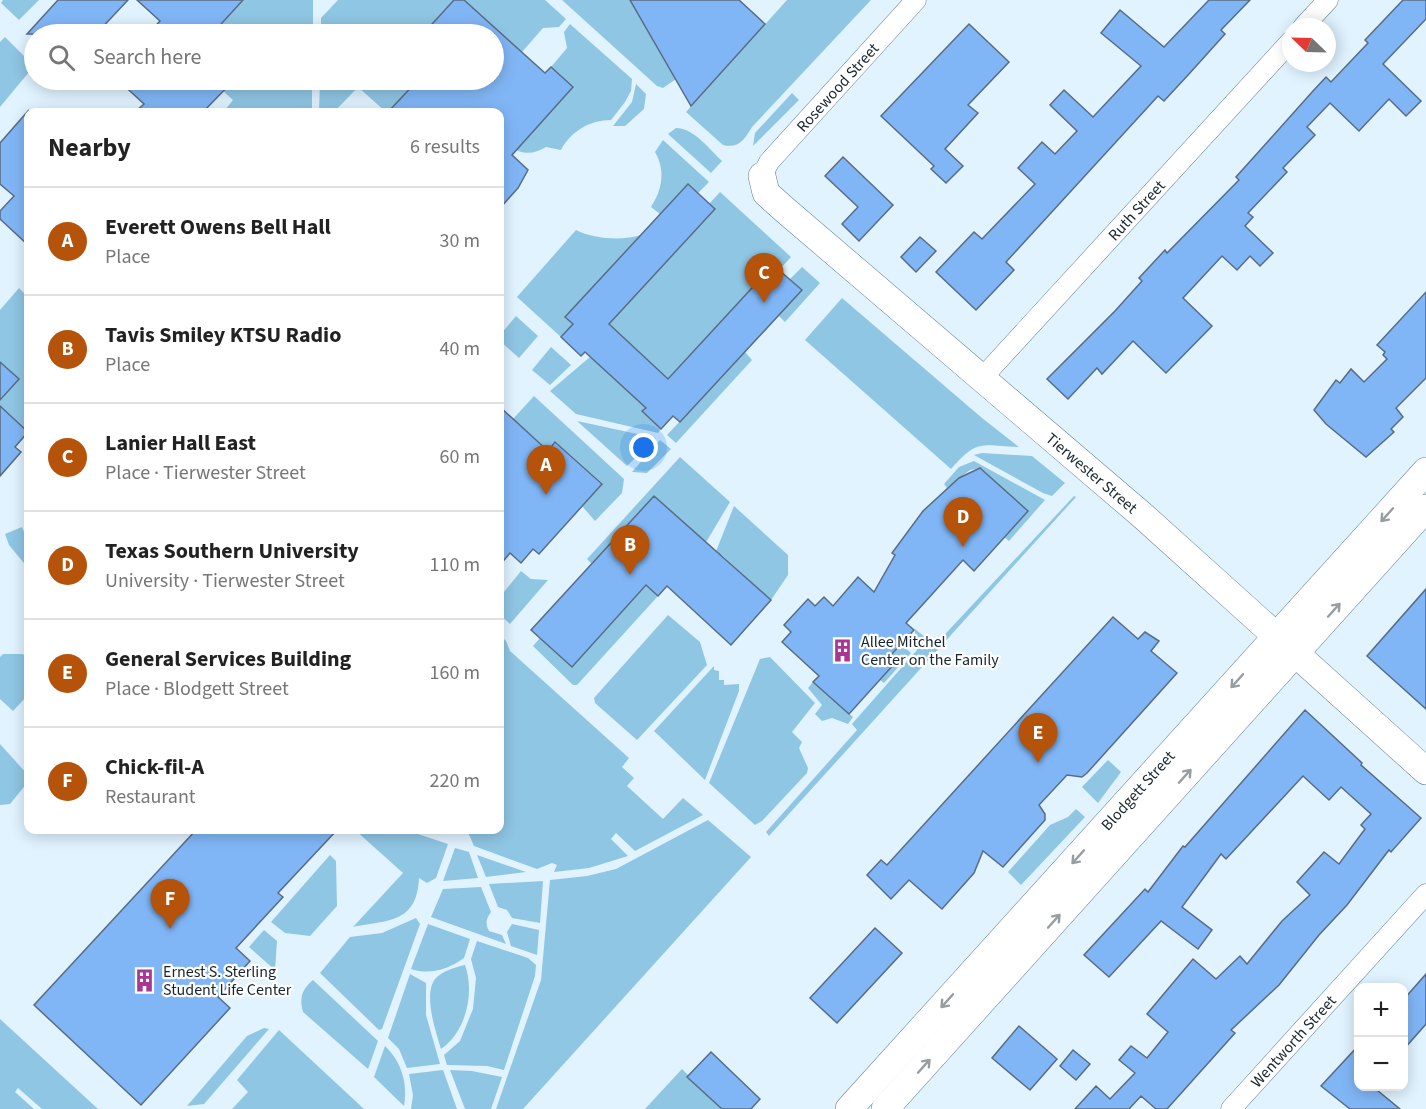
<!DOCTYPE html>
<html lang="en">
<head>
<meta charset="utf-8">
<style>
	body { margin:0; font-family:"Source Sans 3",sans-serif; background:#f2f2f2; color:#222 }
	.controls { position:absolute; right:18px; bottom:18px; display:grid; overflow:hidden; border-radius:12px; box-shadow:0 3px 15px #0003 }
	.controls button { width:54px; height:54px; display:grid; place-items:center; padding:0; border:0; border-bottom:2px solid #e0e0e0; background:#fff; color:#222; font:30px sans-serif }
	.compass { position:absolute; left:1282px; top:18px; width:54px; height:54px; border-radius:50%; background:#fff; box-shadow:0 3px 15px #0003; rotate:293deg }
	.you { position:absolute; left:644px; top:448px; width:21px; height:21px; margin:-15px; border:4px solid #fff; border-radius:50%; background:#1a73e8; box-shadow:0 0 0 9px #1a73e833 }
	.badge { display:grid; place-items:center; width:39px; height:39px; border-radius:50%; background:#b45309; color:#fff; font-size:20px; font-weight:700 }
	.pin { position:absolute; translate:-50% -50px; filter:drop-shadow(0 2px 3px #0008) }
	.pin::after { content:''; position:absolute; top:32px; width:21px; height:18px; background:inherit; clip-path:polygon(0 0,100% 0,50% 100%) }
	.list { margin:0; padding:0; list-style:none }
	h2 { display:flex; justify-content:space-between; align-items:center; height:78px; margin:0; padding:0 24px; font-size:26px }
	h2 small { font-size:20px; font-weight:400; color:#767676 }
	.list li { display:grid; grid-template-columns:39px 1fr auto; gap:18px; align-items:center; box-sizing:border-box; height:108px; padding:0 24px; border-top:2px solid #e0e0e0 }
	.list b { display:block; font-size:22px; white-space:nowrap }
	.list p { margin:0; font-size:20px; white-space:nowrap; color:#767676 }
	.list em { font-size:20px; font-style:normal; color:#767676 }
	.icon { flex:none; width:33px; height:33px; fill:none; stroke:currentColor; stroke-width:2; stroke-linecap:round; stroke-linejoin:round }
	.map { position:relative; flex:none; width:1426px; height:1109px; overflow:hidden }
	.search { position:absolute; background:#fff; box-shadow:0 3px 15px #0003; left:24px; top:24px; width:480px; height:66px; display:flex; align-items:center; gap:15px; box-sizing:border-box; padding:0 21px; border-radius:33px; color:#767676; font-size:22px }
	.panel { position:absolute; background:#fff; box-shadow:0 3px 15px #0003; left:24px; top:108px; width:480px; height:726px; border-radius:12px }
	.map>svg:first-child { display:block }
</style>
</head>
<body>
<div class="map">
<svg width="1426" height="1109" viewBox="0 0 1426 1109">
	<rect width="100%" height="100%" fill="#e0f3ff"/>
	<!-- green -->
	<g fill="#8fc6e4">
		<path d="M3,0H39L19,20L1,3Z"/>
		<path d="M243,0H313V34H213L218,25Z"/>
		<path d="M338,0H454L423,34H321V18Z"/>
		<path d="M464,0H545L566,19L559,27L543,28L522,52Z"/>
		<path d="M562,0H630L676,79L663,88L657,86Z"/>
		<path d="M787,0H871L752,127C745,138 740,149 723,145L686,112Z"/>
		<path d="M570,24L632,79L631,91L625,102L611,120C590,120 571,131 561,150L546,147C536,153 527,155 516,150L573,87L551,67L567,48L564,32Z"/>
		<path d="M5,37L34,66L0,107V42Z"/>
		<path d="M234,80H312V112H228L225,110L233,100L223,91Z"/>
		<path d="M320,80H406L412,85L393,108L397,112H386L358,87L334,112H319Z"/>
		<path d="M636,84L646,94L644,109L625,126H613L632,102Z"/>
		<path d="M792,93L799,100L753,146L755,133Z"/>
		<path d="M676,128C694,128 710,150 722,161L711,173L668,134Z"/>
		<path d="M663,140L709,182L698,193L688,184L660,214L651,207C662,190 666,171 655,152Z"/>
		<path d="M720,192L791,257L779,270L773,265L668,379L609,324L715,210L709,204Z"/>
		<path d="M576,230C593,239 623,241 641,235L565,317L573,324L561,337L517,297Z"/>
		<path d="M802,267L820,283L785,322L778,315L802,290L790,279Z"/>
		<path d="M19,288L28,297V432L0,406V400L19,379L0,362V310Z"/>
		<path d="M842,298L982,418L1019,447C981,445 977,439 951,469L805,340Z"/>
		<path d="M516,316L538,336L519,358L500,341V335Z"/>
		<path d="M551,347L571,365L550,385L532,370Z"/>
		<path d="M745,352L752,360L676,443L667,435Z"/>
		<path d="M590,357L646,408L642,412L661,429L658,433L576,414L550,391Z"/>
		<path d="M534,396L624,479L622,493L595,521L582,506L602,483L556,442L548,451L513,419Z"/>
		<path d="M577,421L656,438L627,466Z"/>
		<path d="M660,440L671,449L647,473L632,472Z"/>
		<path d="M982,453L1032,456L1065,483L1052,496L1043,493L974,455Z"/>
		<path d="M680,457L730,502L705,544L592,564L587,559Z"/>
		<path d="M974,461L1045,500L1009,541L1004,537L1028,511L980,468L970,470L947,488L944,484L959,467Z"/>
		<path d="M1074,496L1076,497L769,836L766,832L857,730L852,724L917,650L915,647V629L935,645Z"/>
		<path d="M734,506L788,555V575L771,600L722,555L709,569Z"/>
		<path d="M22,527L28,542V568L9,545L5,534Z"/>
		<path d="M521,571L531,579L548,580L510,624L500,615V597Z"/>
		<path d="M646,585L658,596L577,685H573L533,646L540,638L572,667Z"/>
		<path d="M668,615L700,642L707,665L637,740L595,703L594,698Z"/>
		<path d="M500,635L506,641L510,651L629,758L622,767L634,778L627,786L663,819L683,798L703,815L635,851L616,833L611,839L628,856L589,868L554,872L557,865L552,863L537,869L474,846L467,830H500Z"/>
		<path d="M901,644L911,653L884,683L880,680L895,663L889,657Z"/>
		<path d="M3,654H23L28,660V695L13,711L0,699V657Z"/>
		<path d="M770,657L815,703L792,732L802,742L799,748L808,768L807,773L762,821L755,825L709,783L760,659Z"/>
		<path d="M714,666V670L719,671V680H724V685L739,684V691L705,780L654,731Z"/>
		<path d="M813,682L853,717L848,724L832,718L822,721L815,714L822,705L808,688Z"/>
		<path d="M0,744L28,775V782L10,804L0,805Z"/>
		<path d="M1108,760L1121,772L1098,803L1082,787Z"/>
		<path d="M1076,809L1085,817L1021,885L1008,872L1050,825L1068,817Z"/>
		<path d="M708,820L751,857L523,1109H496L541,980L550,880L587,876L616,869Z"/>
		<path d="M355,830H406L448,844L436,878L427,883L419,878C417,924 387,920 353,927L403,873Z"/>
		<path d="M455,848L469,852L478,878L443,881Z"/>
		<path d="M330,855L336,861L337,906L310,936L285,933L271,922Z"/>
		<path d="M477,855L526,872L486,877Z"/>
		<path d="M543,881L540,923L512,918L507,910L498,907L489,884Z"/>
		<path d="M481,887L491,912C486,919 485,923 489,931L502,935L506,944L431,917L443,889Z"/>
		<path d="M416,918L420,924L382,1029L379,1030L320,973L350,937L382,933Z"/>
		<path d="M428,924L470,939L464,958C447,970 430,975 411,969Z"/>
		<path d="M512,924L539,930L537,955L511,946L507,932Z"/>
		<path d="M264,930L277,941L275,970L249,947Z"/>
		<path d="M477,941L528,958L536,965L535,976L504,1070L487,1066L447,1065L444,1055L460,1041L473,1009L476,978L471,959Z"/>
		<path d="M465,965C475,993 466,1032 441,1049C436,1032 423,995 435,979C442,971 456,967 465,965Z"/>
		<path d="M410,974L426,983V1015L440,1064L407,1068L399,1049L388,1038Z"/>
		<path d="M313,980L378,1041L368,1069L303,1012C299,998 302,989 313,980Z"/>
		<path d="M0,1019L98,1109H99H42L18,1088L15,1092L34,1109H0Z"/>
		<path d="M264,1028L269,1029L204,1104L187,1106L247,1036Z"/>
		<path d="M279,1030L364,1109H232L248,1092L237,1080Z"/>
		<path d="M385,1046C401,1061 408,1083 404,1106L374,1077Z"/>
		<path d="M682,1069L722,1109H645Z"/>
		<path d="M443,1070L457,1109H411L413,1095L409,1074Z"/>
		<path d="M450,1070L472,1071L502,1077L491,1109H465Z"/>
	</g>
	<!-- building -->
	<g fill="#81b6f6" stroke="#596c83" stroke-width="1.5">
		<path d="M58,0H128L96,34H27Z"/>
		<path d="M137,0H243L212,34H203L194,27L187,34H148L160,21Z"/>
		<path d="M454,0H464L545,73L551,67L573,87L512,155L528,170L518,188L500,208V112H388L418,80H494V34H423Z"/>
		<path d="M630,0H739L765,24L691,106Z"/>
		<path d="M1209,0H1250L1221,30L1225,34L1189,74L1164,101L1158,96L1006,262L1014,270L976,310L936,272L974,232L982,239L1035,184L1018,168L1042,142L1055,154L1077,131L1050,105L1064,90L1093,117L1141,66L1101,33L1120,10L1164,47Z"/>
		<path d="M1403,0H1426V19L1383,64L1421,101L1406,116L1389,99L1359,131L1330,103L1307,127L1315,135L1283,168L1287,172L1248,213L1253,217L1245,226L1273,253L1260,266L1250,256L1237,270L1222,256L1183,298L1212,326L1166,373L1133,341L1102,374L1097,368L1068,399L1047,379L1115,311L1142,281L1139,278L1165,250L1167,253L1239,180L1236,177L1313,91L1326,77L1331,82L1368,43L1365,40Z"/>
		<path d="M969,24L1009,62L968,105L978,113L945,149L963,166L946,183L931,169L934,166L881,116Z"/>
		<path d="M118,80H234L203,112H135L144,104Z"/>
		<path d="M28,111V245L0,219V211L14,196L0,184V143Z"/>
		<path d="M843,157L893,205L859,241L842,224L858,207L825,176Z"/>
		<path d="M688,184L715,209L609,324L668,379L773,265L802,290L680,422L673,416L661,429L642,411L646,408L585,352L581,356L561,337L573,324L565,317Z"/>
		<path d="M920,237L936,251L916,272L901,257Z"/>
		<path d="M1426,292V378L1396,408L1403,417L1391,429L1394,432L1366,457L1326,424L1314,410L1336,380L1340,383L1351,369L1364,382L1387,359L1383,355L1385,352L1377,345Z"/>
		<path d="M0,362L19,379L0,400Z"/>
		<path d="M0,406L28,432L15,447L21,452L0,476Z"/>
		<path d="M500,407L548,451L555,442L602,484L539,554L533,549L521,563L510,553L500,565Z"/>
		<path d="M980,468L1028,511L974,571L963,560L906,623L914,630L889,657L895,663L849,714L813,682L819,676L782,642L791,632L784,625L808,599L815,606L824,597L833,606L858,577L874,592L895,555L892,553L923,511L959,478Z"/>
		<path d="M654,496L771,600L731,645L667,586L658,596L646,585L572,667L531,630Z"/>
		<path d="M1426,589V709L1367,656Z"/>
		<path d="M1113,617L1138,639L1145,632L1159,641L1151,651L1177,673L1087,773L1082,777L1067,775L1039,805L1045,814V820L1003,867L983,851L974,873L942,909L909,880L891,899L867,875L881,860L887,865Z"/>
		<path d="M1305,710L1362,763L1361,765L1421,818L1391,852L1389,850L1347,905L1319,935L1279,985L1231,1030L1235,1033L1167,1109H1156L1141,1096L1129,1109H1075L1096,1086L1110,1099L1135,1073L1119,1060L1131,1046L1147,1058L1168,1032L1147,1014L1193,959L1216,979L1240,956L1247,964L1282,921L1310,895L1297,882L1324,852L1339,864L1365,829L1361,825L1371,814L1341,787L1329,800L1303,776L1226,859L1221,854L1182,907L1212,930L1198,949L1161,921L1109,977L1084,955L1145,889L1148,892L1183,846L1185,847Z"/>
		<path d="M196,830H337L278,893L283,897L236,948L250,961L218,997L230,1008L141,1105L34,1005Z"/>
		<path d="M875,928L902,953L837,1023L810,998Z"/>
		<path d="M1426,974V1024L1404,1049V999Z"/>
		<path d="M1019,1026L1057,1059L1030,1090L992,1058Z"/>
		<path d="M1359,1045V1086H1372L1400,1109H1350L1321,1086Z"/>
		<path d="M1073,1050L1090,1064L1076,1080L1060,1066Z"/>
		<path d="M711,1052L760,1099L751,1109H722L687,1077Z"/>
	</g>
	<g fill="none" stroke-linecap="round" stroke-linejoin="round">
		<defs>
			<g id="street">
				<path d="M1303,27L1328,0"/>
				<path id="s1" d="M762,176L769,162L916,0"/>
				<path id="s2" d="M982,378L1291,41"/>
				<path id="s3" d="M1231,1109L1426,894"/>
			</g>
			<g id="secondary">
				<path id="s4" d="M762,176L766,193L785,210L1143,516L1426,771"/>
				<path id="s5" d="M849,1109L1426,471"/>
				<path d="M885,1109L1426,508"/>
			</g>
		</defs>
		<!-- street casing -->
		<use href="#street" stroke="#658293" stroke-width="21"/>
		<!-- secondary casing -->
		<use href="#secondary" stroke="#658293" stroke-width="28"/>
		<!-- street -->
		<use href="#street" stroke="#fff" stroke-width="20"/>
		<!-- secondary -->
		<use href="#secondary" stroke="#fff" stroke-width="27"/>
	</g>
	<!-- one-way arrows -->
	<defs><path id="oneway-shaft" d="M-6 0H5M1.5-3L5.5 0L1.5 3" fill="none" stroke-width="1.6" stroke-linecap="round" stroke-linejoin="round" transform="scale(1.5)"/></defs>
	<g stroke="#989da0">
		<use href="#oneway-shaft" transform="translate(1387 515) rotate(132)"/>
		<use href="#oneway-shaft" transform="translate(1334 610) rotate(-48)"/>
		<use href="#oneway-shaft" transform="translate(1237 681) rotate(132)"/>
		<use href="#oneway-shaft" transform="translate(1185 776) rotate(-48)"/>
		<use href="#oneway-shaft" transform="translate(1078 857) rotate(132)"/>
		<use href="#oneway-shaft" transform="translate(1054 921) rotate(-48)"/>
		<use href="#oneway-shaft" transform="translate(947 1001) rotate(132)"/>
		<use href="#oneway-shaft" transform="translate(924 1066) rotate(-48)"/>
	</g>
	<!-- icons -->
	<defs>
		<symbol id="building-bare" viewBox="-9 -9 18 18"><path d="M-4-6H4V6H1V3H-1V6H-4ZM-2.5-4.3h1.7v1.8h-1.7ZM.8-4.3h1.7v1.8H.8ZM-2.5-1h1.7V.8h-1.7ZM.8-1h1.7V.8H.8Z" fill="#a83793" stroke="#fff" stroke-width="2.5" paint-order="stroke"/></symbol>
	</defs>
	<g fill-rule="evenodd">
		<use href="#building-bare" x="826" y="634" width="33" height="33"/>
		<use href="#building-bare" x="128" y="964" width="33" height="33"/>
	</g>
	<g text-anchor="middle" stroke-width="4.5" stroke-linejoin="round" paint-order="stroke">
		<!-- street labels -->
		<g font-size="16" fill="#19252c" stroke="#fff">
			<text dy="6" stroke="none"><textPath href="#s1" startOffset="117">Rosewood Street</textPath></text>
			<text dy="6" stroke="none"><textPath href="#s2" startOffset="228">Ruth Street</textPath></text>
			<text dy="6" stroke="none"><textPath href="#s4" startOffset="447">Tierwester Street</textPath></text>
			<text dy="6" stroke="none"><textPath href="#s5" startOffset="430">Blodgett Street</textPath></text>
			<text dy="6" stroke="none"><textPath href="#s3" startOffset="92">Wentworth Street</textPath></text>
		</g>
		<!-- poi labels -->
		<g font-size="16" fill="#19252c" stroke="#fff" text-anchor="start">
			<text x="861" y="647">Allee Mitchel<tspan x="861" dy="18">Center on the Family</tspan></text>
			<text x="163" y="977">Ernest S. Sterling<tspan x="163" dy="18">Student Life Center</tspan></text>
		</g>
	</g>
</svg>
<div class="controls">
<button>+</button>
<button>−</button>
</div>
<svg class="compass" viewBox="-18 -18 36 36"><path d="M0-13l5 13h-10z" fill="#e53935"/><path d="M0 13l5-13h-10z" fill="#767676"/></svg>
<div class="you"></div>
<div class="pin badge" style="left:546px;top:495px">A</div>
<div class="pin badge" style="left:630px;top:575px">B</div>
<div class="pin badge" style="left:764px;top:303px">C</div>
<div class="pin badge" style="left:963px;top:547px">D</div>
<div class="pin badge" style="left:1038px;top:763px">E</div>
<div class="pin badge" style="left:170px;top:929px">F</div>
<div class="search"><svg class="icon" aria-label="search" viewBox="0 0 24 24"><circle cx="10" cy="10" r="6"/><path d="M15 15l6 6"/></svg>Search here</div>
<section class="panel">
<h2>Nearby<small>6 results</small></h2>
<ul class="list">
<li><span class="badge">A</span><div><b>Everett Owens Bell Hall</b><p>Place</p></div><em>30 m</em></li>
<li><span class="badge">B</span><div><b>Tavis Smiley KTSU Radio</b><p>Place</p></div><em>40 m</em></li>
<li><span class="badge">C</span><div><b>Lanier Hall East</b><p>Place · Tierwester Street</p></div><em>60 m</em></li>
<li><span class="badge">D</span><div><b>Texas Southern University</b><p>University · Tierwester Street</p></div><em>110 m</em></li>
<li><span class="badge">E</span><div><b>General Services Building</b><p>Place · Blodgett Street</p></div><em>160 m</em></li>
<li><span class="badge">F</span><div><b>Chick-fil-A</b><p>Restaurant</p></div><em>220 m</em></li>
</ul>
</section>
</div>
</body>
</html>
